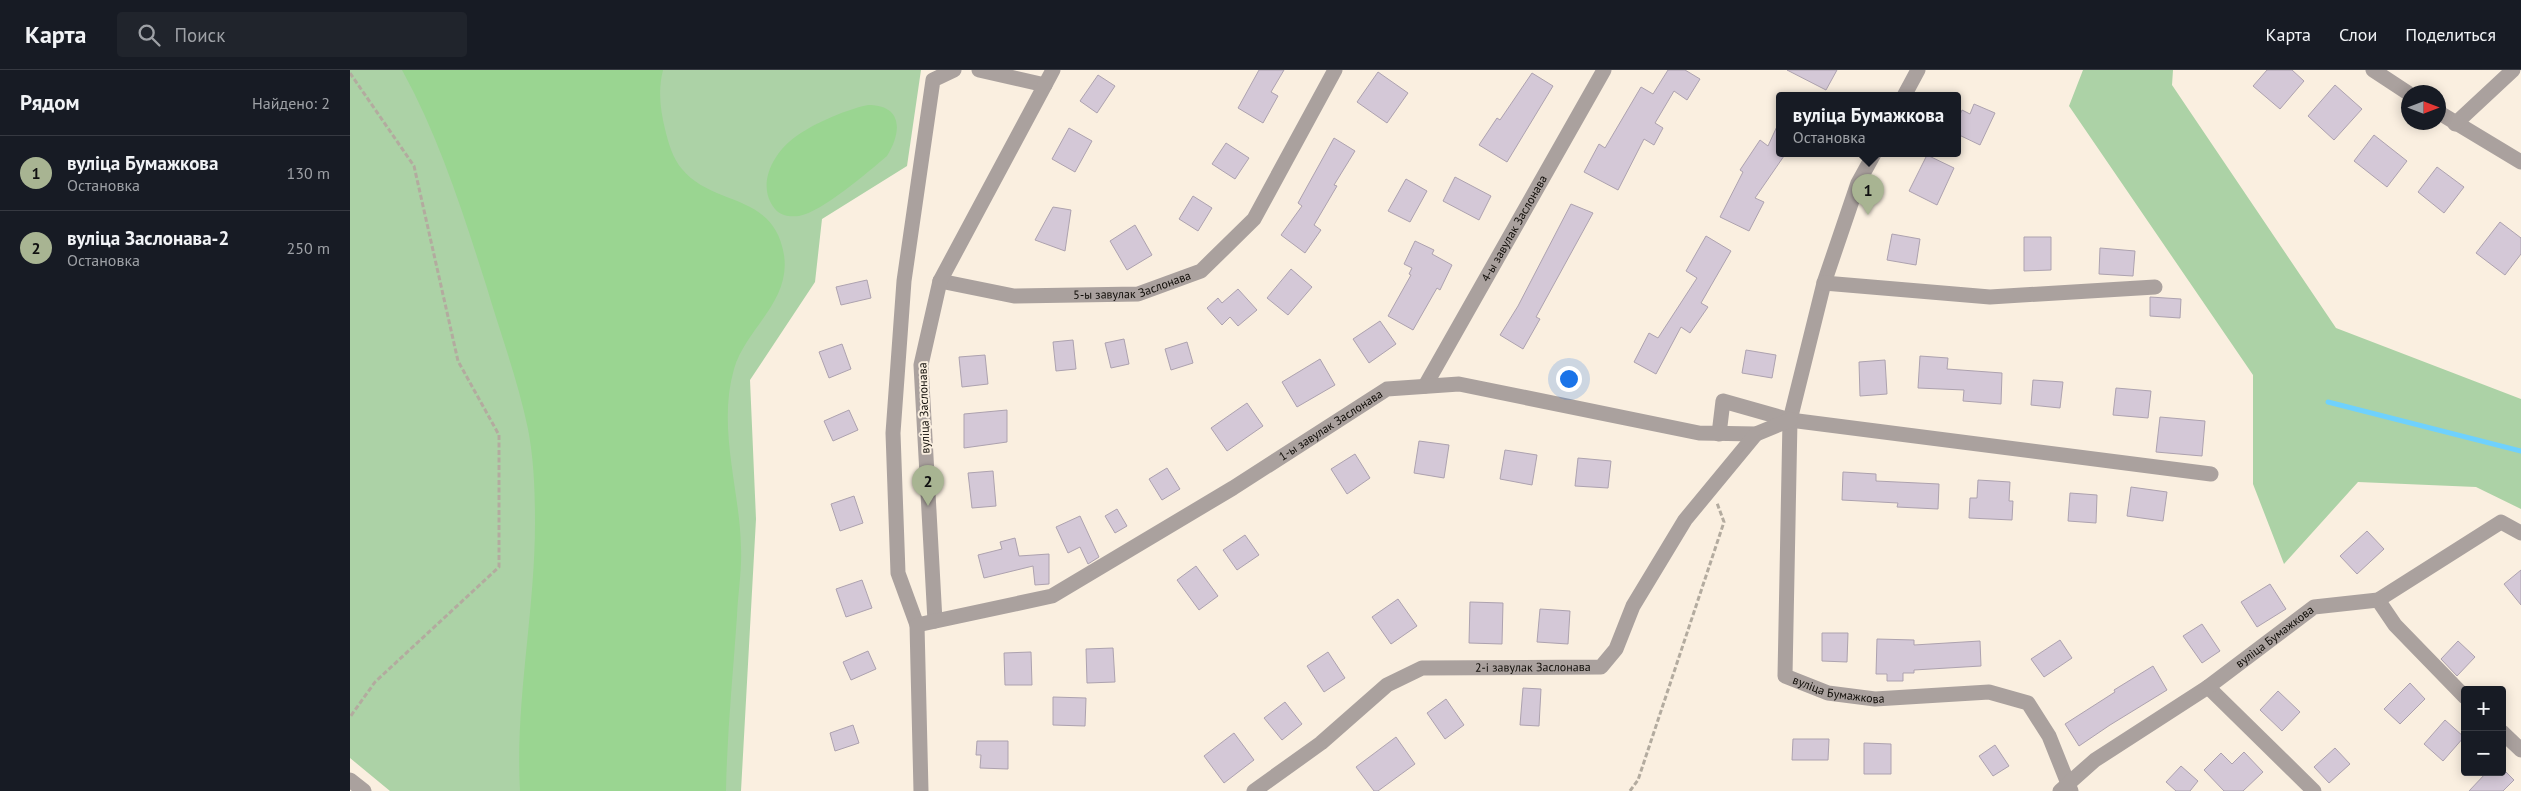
<!DOCTYPE html>
<html lang="ru">
<head>
<meta charset="utf-8">
<style>
	body { margin:0; font-family:"PT Sans",sans-serif; background:#20242c; color:#f1f3f6 }
	.controls { position:absolute; right:15px; bottom:15px; display:grid; overflow:hidden; border-radius:5px; box-shadow:0 2px 12px #0003 }
	.controls button { width:45px; height:45px; display:grid; place-items:center; padding:0; border:0; border-bottom:1px solid #363941; background:#171b24; color:#f1f3f6; font:25px sans-serif }
	.compass { position:absolute; left:2051px; top:15px; width:45px; height:45px; border-radius:50%; background:#171b24; box-shadow:0 2px 12px #0003; rotate:90deg }
	.you { position:absolute; left:1218px; top:308px; width:18px; height:18px; margin:-12px; border:4px solid #fff; border-radius:50%; background:#1a73e8; box-shadow:0 0 0 8px #1a73e833 }
	.badge { display:grid; place-items:center; width:32px; height:32px; border-radius:50%; background:#a8b492; color:#111; font-size:16px; font-weight:700 }
	.pin { position:absolute; translate:-50% -41px; filter:drop-shadow(0 1px 2px #0008) }
	.pin::after { content:''; position:absolute; top:26px; width:18px; height:15px; background:inherit; clip-path:polygon(0 0,100% 0,50% 100%) }
	.popup { position:absolute; left:1426px; top:22px; width:185px; height:65px; box-sizing:border-box; display:grid; place-content:center; border-radius:5px; background:#171b24; filter:drop-shadow(0 1px 4px #0005); font-size:16px; white-space:nowrap; color:#9ea1a6 }
	.popup b { font-size:19px; color:#f1f3f6 }
	.popup::after { content:''; position:absolute; left:50%; top:100%; margin-left:-10px; border:10px solid transparent; border-top-color:#171b24 }
	.list { margin:0; padding:0; list-style:none }
	h2 { display:flex; justify-content:space-between; align-items:center; height:65px; margin:0; padding:0 20px; font-size:21px }
	h2 small { font-size:16px; font-weight:400; color:#9ea1a6 }
	.list li { display:grid; grid-template-columns:32px 1fr auto; gap:15px; align-items:center; box-sizing:border-box; height:75px; padding:0 20px; border-top:1px solid #363941 }
	.list b { display:block; font-size:19px; white-space:nowrap }
	.list p { margin:0; font-size:16px; white-space:nowrap; color:#9ea1a6 }
	.list em { font-size:16px; font-style:normal; color:#9ea1a6 }
	.icon { flex:none; width:28px; height:28px; fill:none; stroke:currentColor; stroke-width:2; stroke-linecap:round; stroke-linejoin:round }
	.map { position:relative; flex:none; width:2171px; height:721px; overflow:hidden }
	header { display:flex; align-items:center; gap:30px; box-sizing:border-box; height:70px; padding:0 25px; background:#171b24; border-bottom:1px solid #363941 }
	header strong { font-size:24px }
	nav { display:flex; gap:28px; margin-inline-start:auto; font-size:18px }
	.search { width:350px; height:45px; background:#20242c; display:flex; align-items:center; gap:12px; box-sizing:border-box; padding:0 18px; border-radius:5px; color:#9ea1a6; font-size:19px }
	main { display:flex }
	aside { flex:1; background:#171b24 }
	.map>svg:first-child { display:block }
</style>
</head>
<body>
<header>
<strong>Карта</strong>
<div class="search"><svg class="icon" aria-label="search" viewBox="0 0 24 24"><circle cx="10" cy="10" r="6"/><path d="M15 15l6 6"/></svg>Поиск</div>
<nav><a>Карта</a><a>Слои</a><a>Поделиться</a></nav>
</header>
<main>
<aside>
<h2>Рядом<small>Найдено: 2</small></h2>
<ul class="list">
<li><span class="badge">1</span><div><b>вуліца Бумажкова</b><p>Остановка</p></div><em>130 m</em></li>
<li><span class="badge">2</span><div><b>вуліца Заслонава-2</b><p>Остановка</p></div><em>250 m</em></li>
</ul>
</aside>
<div class="map">
<svg width="2171" height="721" viewBox="0 0 2171 721">
	<rect width="100%" height="100%" fill="#faefe0"/>
	<!-- green -->
	<g fill="#acd2a6">
		<path d="M0,0H571L557,96L472,149L465,212L400,310L406,449L391,721H40L0,688Z"/>
		<path d="M1733,0H1823L1822,15L1986,258L2171,329V439L2126,417L2008,412L1934,494L1903,414V305L1719,36Z"/>
	</g>
	<!-- forest -->
	<g fill="#9ad591">
		<path d="M52,0H313C308,20 310,39 315,59C318,72 323,89 332,99C363,137 424,122 434,185C441,232 396,258 384,299C367,358 390,419 391,478C392,500 388,523 387,546C383,604 377,663 376,721H170C165,632 185,543 185,453C185,422 184,390 178,359C168,311 151,265 137,218C113,143 90,69 52,0Z"/>
		<path d="M518,35C553,35 552,62 537,86C518,102 472,142 449,146C440,147 431,146 425,139C407,117 421,88 439,72C457,56 494,40 518,35Z"/>
	</g>
	<g fill="none" stroke-linecap="round" stroke-linejoin="round">
		<!-- stream -->
		<path stroke="#6fd1fd" stroke-width="5" d="M1978,332L2171,381"/>
	</g>
	<!-- building -->
	<g fill="#d4c8d7" stroke="#ada2af">
		<path d="M909,0H934L921,22L928,26L913,53L888,38Z"/>
		<path d="M1318,0H1335L1350,9L1337,30L1324,21L1305,53L1313,58L1304,75L1294,69L1268,120L1234,102L1249,74L1255,78L1291,17L1303,24Z"/>
		<path d="M1437,0H1487L1476,20Z"/>
		<path d="M1917,0H1942L1954,11L1930,39L1903,16Z"/>
		<path d="M1028,2L1058,23L1037,53L1007,32Z"/>
		<path d="M1182,3L1203,16L1157,92L1129,75L1147,48L1150,50Z"/>
		<path d="M748,5L765,16L747,43L730,31Z"/>
		<path d="M1985,15L2012,39L1984,70L1958,46Z"/>
		<path d="M1624,34L1645,43L1630,75L1607,64V51L1612,40L1620,44Z"/>
		<path d="M1429,52V84L1434,86L1405,128L1414,132L1399,161L1370,147L1393,102L1390,100L1410,70L1418,76Z"/>
		<path d="M719,58L742,71L725,102L702,89Z"/>
		<path d="M2024,65L2057,91L2037,117L2004,91Z"/>
		<path d="M984,68L1005,81L984,115L987,116L964,155L971,160L955,183L931,165L952,136L948,133Z"/>
		<path d="M876,73L899,88L885,109L862,94Z"/>
		<path d="M1577,85L1604,98L1587,135L1559,121Z"/>
		<path d="M2087,97L2114,117L2094,143L2068,122Z"/>
		<path d="M1105,107L1141,126L1129,150L1093,131Z"/>
		<path d="M1056,109L1077,121L1060,152L1038,141Z"/>
		<path d="M843,126L862,138L848,161L829,149Z"/>
		<path d="M1221,134L1243,143L1186,247L1190,249L1173,279L1150,265L1168,236Z"/>
		<path d="M703,137L721,140L715,181L685,170Z"/>
		<path d="M2150,152L2171,168V184L2155,205L2126,183Z"/>
		<path d="M785,155L802,185L777,200L760,171Z"/>
		<path d="M1542,164L1570,169L1566,195L1537,190Z"/>
		<path d="M1356,166L1381,181L1351,233L1358,237L1340,263L1331,257L1306,304L1284,292L1299,263L1308,268L1347,208L1336,201Z"/>
		<path d="M1674,167H1701V200L1674,201Z"/>
		<path d="M1065,171L1084,180L1082,184L1102,195L1090,220L1087,218L1063,260L1038,246L1061,205L1059,204L1062,198L1054,194Z"/>
		<path d="M1750,178L1785,181L1783,206L1749,204Z"/>
		<path d="M941,199L962,217L938,245L917,228Z"/>
		<path d="M517,210L521,228L491,235L486,217Z"/>
		<path d="M888,219L907,240L888,256L880,247L872,255L857,238L868,228L872,233Z"/>
		<path d="M1800,227L1831,229L1830,248L1800,246Z"/>
		<path d="M1030,251L1046,274L1019,293L1003,269Z"/>
		<path d="M774,269L779,294L761,298L755,273Z"/>
		<path d="M723,270L726,299L706,301L703,272Z"/>
		<path d="M837,272L843,293L821,300L815,279Z"/>
		<path d="M492,274L501,299L479,308L469,282Z"/>
		<path d="M1396,280L1426,285L1422,308L1392,303Z"/>
		<path d="M635,285L638,314L612,317L609,287Z"/>
		<path d="M1570,286L1598,288L1597,299L1652,303L1651,334L1613,331L1614,320L1568,318Z"/>
		<path d="M970,289L985,315L947,337L932,312Z"/>
		<path d="M1535,290L1537,324L1510,326L1509,292Z"/>
		<path d="M1683,310L1713,312L1710,338L1681,335Z"/>
		<path d="M1766,318L1801,321L1798,348L1763,345Z"/>
		<path d="M897,333L913,356L877,381L861,358Z"/>
		<path d="M499,340L508,360L483,371L474,351Z"/>
		<path d="M657,340V372L614,378V344Z"/>
		<path d="M1810,347L1855,351L1852,386L1806,382Z"/>
		<path d="M1069,371L1099,375L1094,408L1064,403Z"/>
		<path d="M1155,380L1187,385L1182,415L1150,409Z"/>
		<path d="M1005,384L1020,408L997,424L981,399Z"/>
		<path d="M1228,388L1261,391L1258,418L1225,416Z"/>
		<path d="M817,398L830,419L812,430L799,409Z"/>
		<path d="M643,401L646,436L622,438L618,403Z"/>
		<path d="M1493,402L1526,404V411L1589,414L1588,439L1547,437L1548,433L1492,430Z"/>
		<path d="M1628,410L1660,412L1659,431H1663L1662,450L1619,448L1620,428H1627Z"/>
		<path d="M1781,417L1817,422L1813,451L1777,446Z"/>
		<path d="M1720,423L1747,425L1746,453L1718,451Z"/>
		<path d="M504,426L513,453L490,461L481,434Z"/>
		<path d="M767,439L777,456L765,463L755,446Z"/>
		<path d="M730,446L749,487L738,494L730,477L718,483L706,457Z"/>
		<path d="M2017,461L2034,479L2007,504L1990,486Z"/>
		<path d="M895,465L909,485L887,500L873,480Z"/>
		<path d="M665,468L669,486L699,484V514L685,515L683,496L634,508L628,485L652,479L650,472Z"/>
		<path d="M846,496L868,526L849,540L827,510Z"/>
		<path d="M2171,500V535L2154,514Z"/>
		<path d="M512,510L522,538L496,547L486,519Z"/>
		<path d="M1920,514L1936,539L1907,557L1891,532Z"/>
		<path d="M1048,529L1067,556L1041,574L1022,547Z"/>
		<path d="M1120,532L1153,533L1152,574L1119,573Z"/>
		<path d="M1190,539L1220,541L1218,574L1187,572Z"/>
		<path d="M1852,554L1870,581L1852,593L1833,566Z"/>
		<path d="M1472,563H1498L1497,592L1472,591Z"/>
		<path d="M1527,569L1564,570V575L1630,571L1631,596L1564,600V603H1553V611H1537V604H1526Z"/>
		<path d="M1710,570L1722,588L1694,607L1681,589Z"/>
		<path d="M2108,571L2125,587L2107,606L2091,589Z"/>
		<path d="M763,578L765,612L737,613L736,579Z"/>
		<path d="M518,581L526,599L501,610L493,592Z"/>
		<path d="M681,582L682,615H655L654,583Z"/>
		<path d="M978,582L995,608L974,622L957,596Z"/>
		<path d="M1803,596L1817,620L1760,655L1729,676L1715,654L1765,622L1764,620Z"/>
		<path d="M2060,613L2075,629L2050,654L2034,639Z"/>
		<path d="M1173,618L1191,619L1189,656L1170,655Z"/>
		<path d="M1928,621L1950,642L1932,661L1910,640Z"/>
		<path d="M703,627L736,628L735,656L703,655Z"/>
		<path d="M1096,629L1114,655L1095,669L1077,643Z"/>
		<path d="M935,632L952,654L932,670L914,648Z"/>
		<path d="M2095,650L2114,667L2093,691L2074,674Z"/>
		<path d="M503,655L509,673L485,681L480,663Z"/>
		<path d="M884,663L904,690L874,713L854,686Z"/>
		<path d="M1046,667L1065,694L1028,721H1024L1006,697Z"/>
		<path d="M1443,669H1479L1478,690H1442Z"/>
		<path d="M627,671H658V699L630,698L631,685H626Z"/>
		<path d="M1514,673L1541,674V704H1514Z"/>
		<path d="M1645,675L1659,696L1643,706L1629,686Z"/>
		<path d="M1985,678L2000,694L1979,713L1964,697Z"/>
		<path d="M1894,682L1913,702L1893,721H1874L1854,700L1871,683L1882,694Z"/>
		<path d="M1831,696L1848,711L1840,721H1826L1816,712Z"/>
		<path d="M2137,702H2156L2164,710L2153,721H2119Z"/>
	</g>
	<g fill="none" stroke-linecap="round" stroke-linejoin="round">
		<!-- path -->
		<g stroke="#b3ab9f" stroke-width="3" stroke-dasharray="5 2.5" stroke-linecap="butt">
			<path d="M0,3L64,96L108,291L149,365V497L25,612L0,647"/>
			<path d="M1280,721L1288,710L1374,452L1367,433"/>
		</g>
		<!-- minor -->
		<g stroke="#aaa19e" stroke-width="15">
			<path d="M629,0L695,15"/>
			<path d="M2023,0L2058,23"/>
			<path d="M1554,26L1568,0"/>
			<path d="M2088,42L2171,92"/>
			<path d="M2105,54L2163,0"/>
			<path id="s1" d="M1524,84L1508,113L1474,213L1440,350L1435,606L1478,623L1525,629L1639,622L1678,633L1699,666L1721,721"/>
			<path id="s2" d="M590,211L664,226L788,224L851,201L904,149L985,0"/>
			<path d="M1474,213L1640,227L1805,217"/>
			<path id="s3" d="M1075,316L1254,0"/>
			<path d="M1369,364L1373,331L1440,350L1861,404"/>
			<path d="M2028,530L2045,555L2115,627"/>
			<path d="M585,551L571,295L590,211L703,0"/>
			<path d="M567,555L548,503L543,363L554,211L583,10L604,0"/>
			<path d="M1858,617L1964,721"/>
			<path d="M2152,662L2171,680"/>
			<path d="M0,710L14,721"/>
			<path id="s4" d="M571,721L567,555L702,526L883,418L1037,319L1109,314L1349,363L1406,364L1440,350"/>
			<path id="s5" d="M904,721L971,673L1037,615L1072,598L1251,597L1266,579L1283,536L1335,450L1406,364"/>
			<path id="s6" d="M1710,721L1745,690L1858,617L1964,537L2028,530L2151,452L2171,463"/>
		</g>
	</g>
	<g text-anchor="middle" stroke-width="4" stroke-linejoin="round" paint-order="stroke">
		<!-- street labels -->
		<g font-size="12" fill="#0f0c07" stroke="#faefe0">
			<text dy="4" stroke="none"><textPath href="#s3" startOffset="181">4-ы завулак Заслонава</textPath></text>
			<text dy="4" stroke="none"><textPath href="#s2" startOffset="195">5-ы завулак Заслонава</textPath></text>
			<text transform="translate(574 338) rotate(-92)" y="4">вуліца Заслонава</text>
			<text dy="4" stroke="none"><textPath href="#s4" startOffset="631">1-ы завулак Заслонава</textPath></text>
			<text dy="4" stroke="none"><textPath href="#s6" startOffset="265">вуліца Бумажкова</textPath></text>
			<text dy="4" stroke="none"><textPath href="#s5" startOffset="320">2-і завулак Заслонава</textPath></text>
			<text dy="4" stroke="none"><textPath href="#s1" startOffset="592">вуліца Бумажкова</textPath></text>
		</g>
	</g>
</svg>
<div class="controls">
<button>+</button>
<button>−</button>
</div>
<svg class="compass" viewBox="-18 -18 36 36"><path d="M0-13l5 13h-10z" fill="#e53935"/><path d="M0 13l5-13h-10z" fill="#9ea1a6"/></svg>
<div class="you"></div>
<div class="pin badge" style="left:1518px;top:145px">1</div>
<div class="popup"><b>вуліца Бумажкова</b>Остановка</div>
<div class="pin badge" style="left:578px;top:436px">2</div>
</div>
</main>
</body>
</html>
